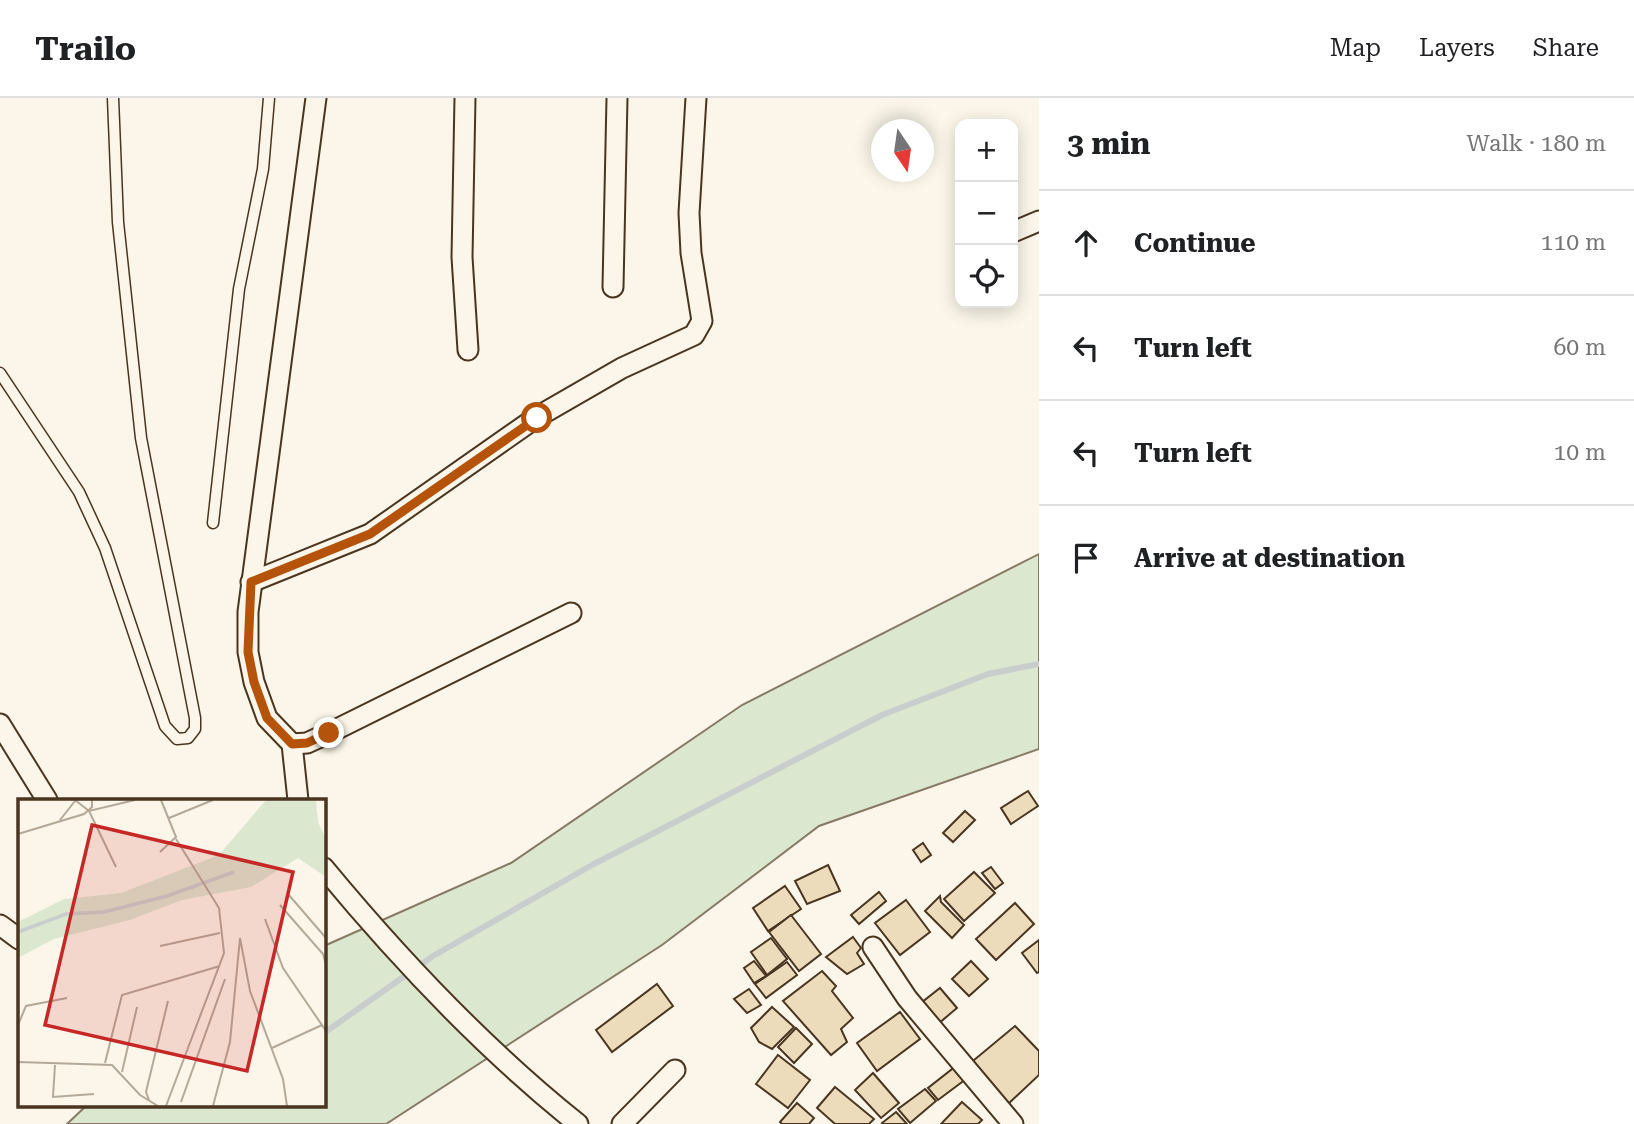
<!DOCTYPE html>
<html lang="en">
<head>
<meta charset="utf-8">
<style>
	body { margin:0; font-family:"Roboto Serif",serif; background:#f2f2f2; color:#202124 }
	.controls { position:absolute; right:21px; top:21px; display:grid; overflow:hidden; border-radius:14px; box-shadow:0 4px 18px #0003 }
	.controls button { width:63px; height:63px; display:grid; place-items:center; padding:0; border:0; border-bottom:2px solid #e0e0e0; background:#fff; color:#202124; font:35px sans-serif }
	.compass { position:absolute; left:871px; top:21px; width:63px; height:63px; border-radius:50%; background:#fff; box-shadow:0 4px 18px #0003; rotate:167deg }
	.stop { position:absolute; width:21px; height:21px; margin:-16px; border:5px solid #b45309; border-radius:50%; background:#fff }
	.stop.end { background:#b45309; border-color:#fff; box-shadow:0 2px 7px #0008 }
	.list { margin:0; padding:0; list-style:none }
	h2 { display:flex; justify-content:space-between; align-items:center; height:91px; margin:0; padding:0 28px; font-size:30px }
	h2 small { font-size:23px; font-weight:400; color:#757577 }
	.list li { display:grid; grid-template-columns:46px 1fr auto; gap:21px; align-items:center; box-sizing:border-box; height:105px; padding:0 28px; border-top:2px solid #e0e0e0 }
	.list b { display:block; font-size:26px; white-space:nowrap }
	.list em { font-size:23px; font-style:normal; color:#757577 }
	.icon { flex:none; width:38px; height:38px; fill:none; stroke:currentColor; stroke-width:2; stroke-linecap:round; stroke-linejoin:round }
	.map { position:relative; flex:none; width:1039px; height:1026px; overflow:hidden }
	header { display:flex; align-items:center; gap:42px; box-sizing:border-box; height:98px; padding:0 35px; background:#fff; border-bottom:2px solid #e0e0e0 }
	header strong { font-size:33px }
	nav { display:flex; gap:38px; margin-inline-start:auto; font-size:24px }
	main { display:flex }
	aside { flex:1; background:#fff }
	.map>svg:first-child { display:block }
</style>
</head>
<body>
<header>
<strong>Trailo</strong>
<nav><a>Map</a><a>Layers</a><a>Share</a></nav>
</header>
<main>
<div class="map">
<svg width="1039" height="1026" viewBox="0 0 1039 1026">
	<rect width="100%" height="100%" fill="#fbf6e9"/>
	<!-- green -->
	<path fill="#dce7d0" stroke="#887966" stroke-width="2" d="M1039,456V651L819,728L662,847L386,1026H67L87,1007H324V848L511,765L742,607Z"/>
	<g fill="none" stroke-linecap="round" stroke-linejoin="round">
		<!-- stream -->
		<path stroke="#c9cecd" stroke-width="6" d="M324,935L433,858L592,767L882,617L988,576L1039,566"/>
	</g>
	<!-- building -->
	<g fill="#ecdcbc" stroke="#4a3520" stroke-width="2">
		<path d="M1028,693L1038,708L1011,726L1001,710Z"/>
		<path d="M965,713L975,722L953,744L943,735Z"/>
		<path d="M923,745L931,757L921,764L913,752Z"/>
		<path d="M828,767L840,793L807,806L795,783Z"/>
		<path d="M991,769L1003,785L995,791L982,775Z"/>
		<path d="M974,774L995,795L964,823L944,801Z"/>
		<path d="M785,788L801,811L768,833L753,810Z"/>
		<path d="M879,794L886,803L859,826L851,817Z"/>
		<path d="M940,798L941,804L964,827L952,840L925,813Z"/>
		<path d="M906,802L930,834L900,857L875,825Z"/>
		<path d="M1015,805L1034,826L996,862L976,841Z"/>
		<path d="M791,817L821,856L799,873L769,834Z"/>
		<path d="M853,839L861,850L857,855L864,866L847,876L826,859Z"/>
		<path d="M771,840L787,861L767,877L751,854Z"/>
		<path d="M1039,842V874L1037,875L1022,855Z"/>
		<path d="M754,863L766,878L754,885L744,870Z"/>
		<path d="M971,863L988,881L969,898L952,881Z"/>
		<path d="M787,864L797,877L766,900L755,886Z"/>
		<path d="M822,873L836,888L832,893L853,920L841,931L847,944L831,957L783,903Z"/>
		<path d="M657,886L673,908L612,954L596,932Z"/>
		<path d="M940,890L957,910L938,926L921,905Z"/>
		<path d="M749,891L761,907L747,915L734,901Z"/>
		<path d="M772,909L794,929L772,951L759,944L751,930Z"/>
		<path d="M900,914L920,941L877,973L857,945Z"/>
		<path d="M1015,928L1039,953V977L1007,1007L968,967Z"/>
		<path d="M796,930L812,946L794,965L778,949Z"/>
		<path d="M778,957L810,982L788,1010L756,986Z"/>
		<path d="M956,968L966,981L938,1002L928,990Z"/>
		<path d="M873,975L899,1005L881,1020L855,992Z"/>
		<path d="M835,989L874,1021L869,1026H835L817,1010Z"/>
		<path d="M925,991L936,1003L910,1025L898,1011Z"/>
		<path d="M962,1004L982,1022L978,1026H941Z"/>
		<path d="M797,1005L814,1020L809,1026H782L780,1024Z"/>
		<path d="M896,1014L907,1026H883L882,1025Z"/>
	</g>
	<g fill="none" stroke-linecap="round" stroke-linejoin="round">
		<defs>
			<g id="service">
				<path d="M0,275L79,394L105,450L165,628L177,641L188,640L195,631V620L141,340L118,124L113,0"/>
				<path d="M213,425L239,191L263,71L269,0"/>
			</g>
			<g id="minor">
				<path d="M465,0L462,159L468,252"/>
				<path d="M1013,134L1039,123"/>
				<path d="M613,189L617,0"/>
				<path d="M251,484L370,436L537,319L622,270L694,237L702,223L691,155L689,115L696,0"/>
				<path d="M0,626L47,702"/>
				<path d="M292,646L307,645L329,635L571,515"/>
				<path d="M298,702L292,646L267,620L254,584L248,554V514L316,0"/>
				<path d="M324,770C401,863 483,950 578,1026"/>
				<path d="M0,827L19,841"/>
				<path d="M873,849L907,900L1013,1026"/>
				<path d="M622,1026L675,972"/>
			</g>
		</defs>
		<!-- service casing -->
		<use href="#service" stroke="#4a3520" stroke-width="13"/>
		<!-- minor casing -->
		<use href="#minor" stroke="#4a3520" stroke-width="23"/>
		<!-- service -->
		<use href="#service" stroke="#fbf6e9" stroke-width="10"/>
		<!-- minor -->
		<use href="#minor" stroke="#fbf6e9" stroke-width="19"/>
	</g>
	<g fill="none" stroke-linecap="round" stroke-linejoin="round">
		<!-- route -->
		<path stroke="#b45309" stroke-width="9" d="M329,635L307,645L292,646L267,620L254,584L248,554L251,484L370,436L537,320"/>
	</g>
	<!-- overview -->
	<g transform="translate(18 701)">
		<rect width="308" height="308" fill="#fbf6e9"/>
		<path d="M248,1H298L300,23L308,40V78L280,59L233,88L164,101L112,121L36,140L0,159V123L46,100L103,94L201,56Z" fill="#dce7d0"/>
		<path fill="none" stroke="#c9cecd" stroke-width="3.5" d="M0,133L48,115L86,113L149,97L216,73"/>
		<path fill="none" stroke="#b4a999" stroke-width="2" d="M57,1L71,12L117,1M71,12L98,68M151,19L195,1M42,21L57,2M0,35L66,15L74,8V1M142,53L158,38L143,1M270,95L308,139M262,106L305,155L308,166M247,120L265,169L308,232M142,147L202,134M0,226L8,207L49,199M254,249L304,226M0,263L94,266L122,296L140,307M87,264L104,196L202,167M37,266L35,298L76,295M104,273L119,208M131,301L128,293L150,202M163,303L207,180M148,307L206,154L201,109L158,40M195,307L212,243L222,139L232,192L265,280L269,307"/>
		<path fill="#c62828" fill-opacity="0.15" stroke="#c62828" stroke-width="3.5" d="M74,26L275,73L229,272L27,226Z"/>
		<rect width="308" height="308" fill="none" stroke="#4a3520" stroke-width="3.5"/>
	</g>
</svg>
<div class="controls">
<button>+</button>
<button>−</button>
<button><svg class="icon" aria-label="locate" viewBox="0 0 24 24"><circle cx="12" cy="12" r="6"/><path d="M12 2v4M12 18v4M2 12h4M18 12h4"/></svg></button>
</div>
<svg class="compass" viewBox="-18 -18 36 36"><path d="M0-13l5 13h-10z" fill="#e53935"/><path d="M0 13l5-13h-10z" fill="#757577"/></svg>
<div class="stop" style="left:537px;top:320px"></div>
<div class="stop end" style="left:329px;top:635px"></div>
</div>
<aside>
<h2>3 min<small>Walk · 180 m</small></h2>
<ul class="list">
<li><svg class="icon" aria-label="ahead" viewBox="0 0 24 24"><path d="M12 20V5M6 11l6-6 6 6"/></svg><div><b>Continue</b></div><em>110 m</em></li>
<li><svg class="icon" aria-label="left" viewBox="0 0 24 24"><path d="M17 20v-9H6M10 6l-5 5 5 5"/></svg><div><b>Turn left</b></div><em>60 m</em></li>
<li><svg class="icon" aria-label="left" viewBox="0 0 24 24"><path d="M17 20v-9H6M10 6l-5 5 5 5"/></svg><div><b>Turn left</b></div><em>10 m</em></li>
<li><svg class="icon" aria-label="arrive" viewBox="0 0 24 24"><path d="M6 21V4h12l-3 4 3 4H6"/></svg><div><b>Arrive at destination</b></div></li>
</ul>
</aside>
</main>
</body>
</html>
